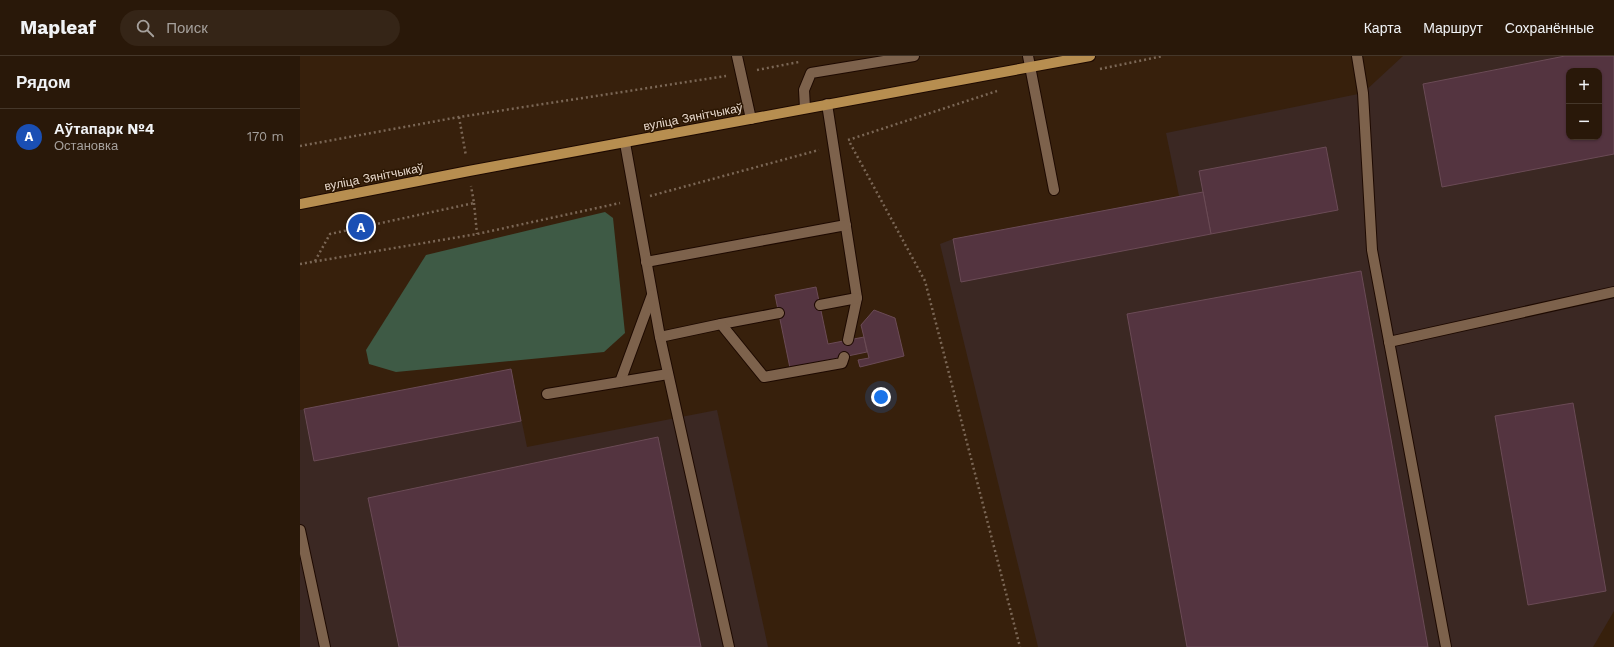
<!DOCTYPE html>
<html lang="ru">
<head>
<meta charset="utf-8">
<style>
	body { margin:0; font-family:"Work Sans",sans-serif; background:#352517; color:#f1f3f6 }
	.controls { position:absolute; right:12px; top:12px; display:grid; overflow:hidden; border-radius:8px; box-shadow:0 1px 3px #0004 }
	.controls button { width:36px; height:36px; display:grid; place-items:center; padding:0; border:0; border-bottom:1px solid #45372a; background:#291809; color:#f1f3f6; font:20px sans-serif }
	.you { position:absolute; left:581px; top:341px; width:14px; height:14px; margin:-10px; border:3px solid #fff; border-radius:50%; background:#1a73e8; box-shadow:0 0 0 6px #1a73e833 }
	.badge { display:grid; place-items:center; width:26px; height:26px; border-radius:50%; background:#6bd363; color:#fff; font-size:13px; font-weight:700 }
	.pin { position:absolute; translate:-50% -50%; border:2px solid #fff; box-shadow:0 1px 4px #0006 }
	.list { margin:0; padding:0; list-style:none }
	h2 { display:flex; justify-content:space-between; align-items:center; height:52px; margin:0; padding:0 16px; font-size:17px }
	h2 small { font-size:13px; font-weight:400; color:#a5a09c }
	.list li { display:grid; grid-template-columns:26px 1fr auto; gap:12px; align-items:center; box-sizing:border-box; height:56px; padding:0 16px; border-top:1px solid #45372a }
	.list b { display:block; font-size:15px; white-space:nowrap }
	.list p { margin:0; font-size:13px; white-space:nowrap; color:#a5a09c }
	.list em { font-size:13px; font-style:normal; color:#a5a09c }
	.icon { flex:none; width:22px; height:22px; fill:none; stroke:currentColor; stroke-width:2; stroke-linecap:round; stroke-linejoin:round }
	.map { position:relative; flex:none; width:1314px; height:591px; overflow:hidden }
	header { display:flex; align-items:center; gap:24px; box-sizing:border-box; height:56px; padding:0 20px; background:#291809; border-bottom:1px solid #45372a }
	header strong { font-size:19px }
	nav { display:flex; gap:22px; margin-inline-start:auto; font-size:14px }
	.search { width:280px; height:36px; background:#352517; display:flex; align-items:center; gap:10px; box-sizing:border-box; padding:0 14px; border-radius:22px; color:#a5a09c; font-size:15px }
	main { display:flex }
	aside { flex:1; background:#291809 }
	.map>svg:first-child { display:block }
</style>
</head>
<body>
<header>
<strong>Mapleaf</strong>
<div class="search"><svg class="icon" aria-label="search" viewBox="0 0 24 24"><circle cx="10" cy="10" r="6"/><path d="M15 15l6 6"/></svg>Поиск</div>
<nav><a>Карта</a><a>Маршрут</a><a>Сохранённые</a></nav>
</header>
<main>
<aside>
<h2>Рядом<small></small></h2>
<ul class="list">
<li><span class="badge" style="background:#1a4fb4">A</span><div><b>Аўтапарк №4</b><p>Остановка</p></div><em>170 m</em></li>
</ul>
</aside>
<div class="map">
<svg width="1314" height="591" viewBox="0 0 1314 591">
	<rect width="100%" height="100%" fill="#37200c"/>
	<!-- industrial -->
	<g fill="#3b2823" fill-rule="evenodd">
		<path d="M1103,0H1314V555L1293,591H738L640,188L653,183L879,140L866,77L1063,37ZM1269,15H1299V81H1269Z"/>
		<path d="M211,313L227,391L417,354L468,591H0V354Z"/>
	</g>
	<!-- forest -->
	<path fill="#3e5a45" d="M305,156L313,162L325,277L304,296L96,316L69,308L66,294L126,199Z"/>
	<!-- building -->
	<g fill="#543440" stroke="#6b4b56" fill-rule="evenodd">
		<path d="M1265,0H1314V98L1142,131L1123,28ZM1269,15H1299V81H1269Z"/>
		<path d="M1026,91L1038,154L911,178L899,115Z"/>
		<path d="M903,136L911,178L661,226L653,183Z"/>
		<path d="M1061,215L1128,591H887L827,258Z"/>
		<path d="M516,231L528,288L564,281L567,296L490,312L475,239Z"/>
		<path d="M574,254L595,262L604,300L560,311L558,304L569,302L561,269Z"/>
		<path d="M211,313L221,365L14,405L4,353Z"/>
		<path d="M1273,347L1306,535L1228,549L1195,360Z"/>
		<path d="M358,381L401,591H99L68,442Z"/>
	</g>
	<g fill="none" stroke-linecap="round" stroke-linejoin="round">
		<defs>
			<g id="service">
				<path d="M437,0L451,63"/>
				<path d="M728,0L754,134"/>
				<path d="M1057,0L1063,37L1072,194L1146,591"/>
				<path d="M527,48L557,242L548,284"/>
				<path d="M505,52L504,34L511,17L614,0"/>
				<path d="M325,87L360,281L429,591"/>
				<path d="M346,206L546,169"/>
				<path d="M520,249L557,242"/>
				<path d="M421,268L479,257"/>
				<path d="M360,281L421,268L464,321L542,307L544,301"/>
				<path d="M1089,286L1314,236"/>
				<path d="M320,326L352,239"/>
				<path d="M247,338L368,318"/>
				<path d="M0,474L25,591"/>
			</g>
			<path id="primary" d="M0,148L169,115L790,0"/>
		</defs>
		<!-- service casing -->
		<use href="#service" stroke="#1d0900" stroke-width="12"/>
		<!-- primary casing -->
		<use href="#primary" stroke="#1d0900" stroke-width="12"/>
		<!-- path -->
		<g stroke="#7b6756" stroke-width="2.5" stroke-dasharray="2 3" stroke-linecap="butt">
			<path d="M800,13L863,0"/>
			<path d="M457,14L499,6"/>
			<path d="M159,61L166,100"/>
			<path d="M548,84L697,35"/>
			<path d="M550,87L625,225L720,591"/>
			<path d="M0,90L159,61L426,20"/>
			<path d="M350,140L519,94"/>
			<path d="M174,147L177,178"/>
			<path d="M15,205L30,178L174,147L171,130"/>
			<path d="M0,208L177,178L320,147"/>
		</g>
		<!-- service -->
		<use href="#service" stroke="#7d624c" stroke-width="10"/>
		<!-- primary -->
		<use href="#primary" stroke="#b78e50" stroke-width="10"/>
	</g>
	<g text-anchor="middle" stroke-width="3" stroke-linejoin="round" paint-order="stroke">
		<!-- street labels -->
		<g font-size="12" fill="#e9dace" stroke="#2c1703">
			<text transform="translate(393 61) rotate(-11)" y="4">вуліца Зянітчыкаў</text>
			<text transform="translate(74 121) rotate(-11)" y="4">вуліца Зянітчыкаў</text>
		</g>
	</g>
</svg>
<div class="controls">
<button>+</button>
<button>−</button>
</div>
<div class="you"></div>
<div class="pin badge" style="left:61px;top:171px;background:#1a4fb4">A</div>
</div>
</main>
</body>
</html>
